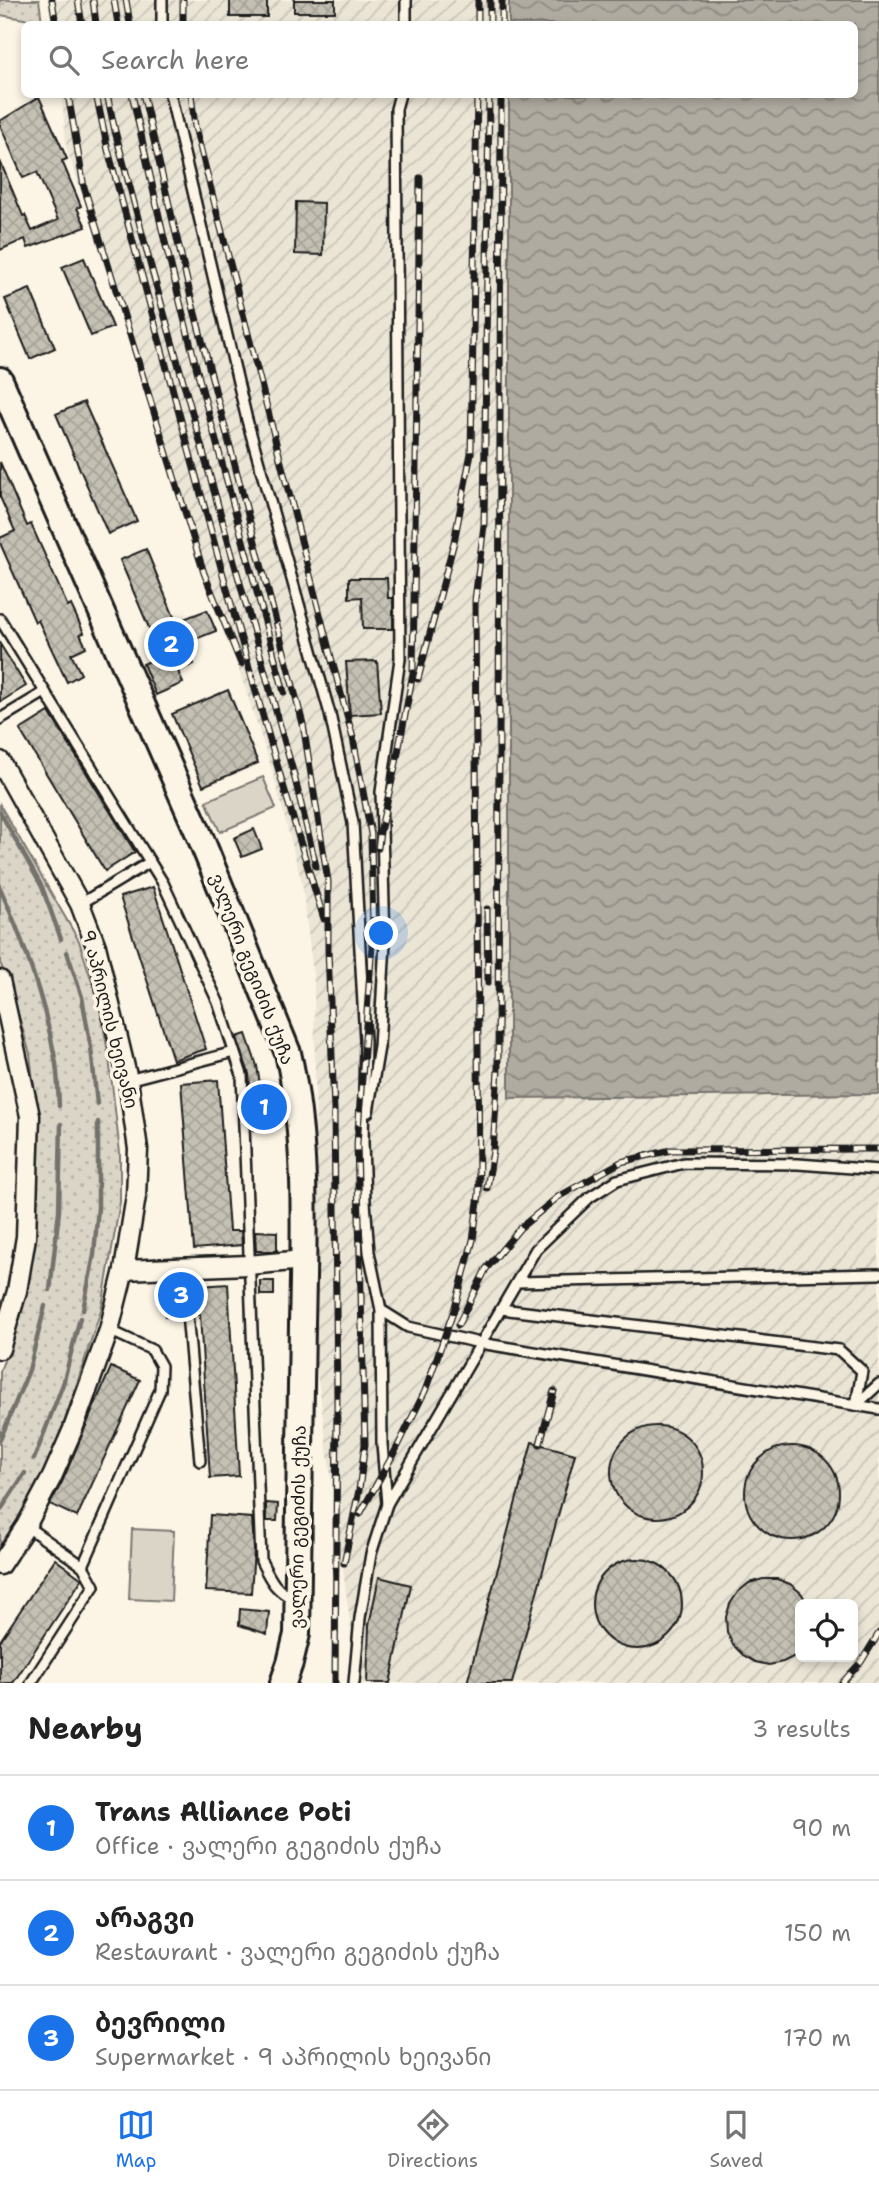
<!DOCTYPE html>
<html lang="en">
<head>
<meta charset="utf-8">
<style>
	body { margin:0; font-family:"Shantell Sans","Noto Sans Georgian",sans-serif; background:#f6f6f6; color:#222 }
	.controls { position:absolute; right:21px; bottom:21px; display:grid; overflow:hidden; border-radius:10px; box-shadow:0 4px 10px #0003 }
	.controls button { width:63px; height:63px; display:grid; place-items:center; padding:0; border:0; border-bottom:2px solid #e0e0e0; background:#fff; color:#222; font:35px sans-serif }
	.you { position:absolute; left:382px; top:934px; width:24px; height:24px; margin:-18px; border:5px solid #fff; border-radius:50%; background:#1a73e8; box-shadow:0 0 0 10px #1a73e833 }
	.badge { display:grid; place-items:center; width:46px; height:46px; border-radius:50%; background:#1a73e8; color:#fff; font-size:23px; font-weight:700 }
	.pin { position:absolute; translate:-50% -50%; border:4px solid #fff; box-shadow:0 2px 7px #0006 }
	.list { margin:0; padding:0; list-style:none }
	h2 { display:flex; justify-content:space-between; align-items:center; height:91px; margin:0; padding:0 28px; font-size:30px }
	h2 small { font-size:23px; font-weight:400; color:#767676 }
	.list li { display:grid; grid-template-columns:46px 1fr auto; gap:21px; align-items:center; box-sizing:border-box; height:105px; padding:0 28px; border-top:2px solid #e0e0e0 }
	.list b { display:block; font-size:26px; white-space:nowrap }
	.list p { margin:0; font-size:23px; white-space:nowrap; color:#767676 }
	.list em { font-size:23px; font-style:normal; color:#767676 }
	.icon { flex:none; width:38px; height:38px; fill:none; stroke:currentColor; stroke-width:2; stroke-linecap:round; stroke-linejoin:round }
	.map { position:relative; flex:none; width:879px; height:1683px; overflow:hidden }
	.search { position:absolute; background:#fff; box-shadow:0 4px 10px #0003; left:21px; right:21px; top:21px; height:77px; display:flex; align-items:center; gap:18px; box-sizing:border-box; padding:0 24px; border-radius:10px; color:#767676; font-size:26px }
	.sheet { height:406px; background:#fff }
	nav { display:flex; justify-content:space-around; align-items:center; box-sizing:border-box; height:98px; border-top:2px solid #e0e0e0; background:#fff; font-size:19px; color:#767676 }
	nav a { display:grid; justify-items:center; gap:4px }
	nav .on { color:#1a73e8 }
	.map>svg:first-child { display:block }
</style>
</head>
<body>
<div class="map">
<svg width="879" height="1683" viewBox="0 0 879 1683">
	<defs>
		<pattern id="industrial-furrows" width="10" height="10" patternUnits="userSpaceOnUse" patternTransform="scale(1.75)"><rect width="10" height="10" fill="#ebe5d6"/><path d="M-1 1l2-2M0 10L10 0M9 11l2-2" fill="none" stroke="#c9c4b7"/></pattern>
		<pattern id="park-dots" width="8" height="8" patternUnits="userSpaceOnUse" patternTransform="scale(1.75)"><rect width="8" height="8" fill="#dbd5c8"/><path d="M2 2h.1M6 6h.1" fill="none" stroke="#bbb6ab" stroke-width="1.8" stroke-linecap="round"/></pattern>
		<pattern id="water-waves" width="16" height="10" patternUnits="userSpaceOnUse" patternTransform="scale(1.75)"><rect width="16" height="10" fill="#b0aba1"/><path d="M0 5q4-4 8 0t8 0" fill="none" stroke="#8e8a82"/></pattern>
		<pattern id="building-cross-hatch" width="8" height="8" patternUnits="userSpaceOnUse" patternTransform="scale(1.75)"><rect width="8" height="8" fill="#c4c0b3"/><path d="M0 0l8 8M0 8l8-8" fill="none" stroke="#a8a499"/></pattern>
	</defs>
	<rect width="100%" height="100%" fill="#fcf5e5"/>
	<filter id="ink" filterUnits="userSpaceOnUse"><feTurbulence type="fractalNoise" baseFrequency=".0143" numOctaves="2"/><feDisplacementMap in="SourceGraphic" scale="14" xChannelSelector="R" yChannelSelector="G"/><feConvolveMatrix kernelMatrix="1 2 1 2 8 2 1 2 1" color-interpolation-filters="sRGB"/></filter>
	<g filter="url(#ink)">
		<!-- industrial -->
		<g fill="url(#industrial-furrows)" fill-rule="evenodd">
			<path d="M55,0H509V24H57Z"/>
			<path d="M62,95H509V1098L879,1094V1683H358L315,1357L316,1161L314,983L302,883L272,770L66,146ZM800,1604H853V1657H800Z"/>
		</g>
		<!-- grass -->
		<g fill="#dbd5c8" stroke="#7c7872" stroke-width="2">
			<path d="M263,777L276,808L220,832L206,801Z"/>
			<path d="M132,1529L174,1531L171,1601L129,1599Z"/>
		</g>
		<!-- park -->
		<g fill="url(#park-dots)" stroke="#7c7872" stroke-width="2">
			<path d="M0,0H39L42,22L0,15Z"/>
			<path d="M0,805L79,941L100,1007L109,1058L120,1153V1202L102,1307L63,1426L42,1476L18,1522L0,1550V1371L21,1315L33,1246L38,1128L30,1054L9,983L0,963Z"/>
		</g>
		<!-- water -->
		<path fill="url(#water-waves)" stroke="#75726c" stroke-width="2" d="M509,0H879V1094L509,1098V95L854,94V24H509Z"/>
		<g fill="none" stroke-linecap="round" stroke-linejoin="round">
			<!-- stream -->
			<g stroke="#75726c" stroke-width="4.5">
				<path d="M0,812L42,887L61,939"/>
				<path d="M0,888C24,942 44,999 55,1058C58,1073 58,1090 59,1106"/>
				<path d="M67,952L82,997L91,1048L97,1104"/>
				<path d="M50,1290L59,1211L61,1124"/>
				<path d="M83,1310L94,1255L98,1207V1122"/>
				<path d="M0,1440L29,1370L45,1306"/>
				<path d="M34,1459L63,1384L80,1318"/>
				<path d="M0,1511L25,1473"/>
			</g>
		</g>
		<!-- building -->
		<g fill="url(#building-cross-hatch)" stroke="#1c1c1c" stroke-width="2">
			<rect x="230" y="0" width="37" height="17"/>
			<rect x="294" y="0" width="41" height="12"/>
			<path d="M39,97L67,159L62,161L81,206L77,208L86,227L28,248L25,239L0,250V161L23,216L25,215L32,231L58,220L37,172L23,178L0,125V121Z"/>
			<path d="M296,202L324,203L323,255L295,254Z"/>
			<path d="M84,258L113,327L91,336L62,267Z"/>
			<path d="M30,289L55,348L30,359L5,299Z"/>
			<path d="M84,402L137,521L108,534L56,414Z"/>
			<path d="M0,462L27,526L31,524L68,607L71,605L84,633L80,634L86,647L71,654L81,674L67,682L38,620L35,622L0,543V538L15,531L0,497Z"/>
			<path d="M146,549L176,622L207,610L216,631L185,643L194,664L178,671L183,683L156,695L143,664L161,656L120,560Z"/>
			<path d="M349,578H387L388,598H393V629H363L362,597L349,598Z"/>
			<path d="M0,644L26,686L0,702Z"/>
			<path d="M377,661L381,713L350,715L346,662Z"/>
			<path d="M228,690L258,763L203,786L172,714Z"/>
			<path d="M49,712L135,852L105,871L20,730Z"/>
			<path d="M254,829L262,849L242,857L234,838Z"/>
			<path d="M153,887L206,1049L173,1060L120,897Z"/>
			<path d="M246,1034L257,1066L263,1103H267L270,1128L253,1130L249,1074L237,1037Z"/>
			<path d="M218,1080L229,1231H241L242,1245L194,1249L181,1083Z"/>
			<path d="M255,1231L277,1232V1251H256Z"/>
			<rect x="260" y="1281" width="14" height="14"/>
			<path d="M228,1284L239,1476L210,1478L200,1315H194L192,1288H199V1286Z"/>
			<path d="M171,1289H178L180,1316L165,1317L164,1307H159L158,1290Z"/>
			<path d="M111,1367L140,1380L77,1517L50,1504L62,1482Z"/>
			<circle cx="657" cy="1472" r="46"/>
			<path d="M532,1442L575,1454L512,1683H467Z"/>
			<circle cx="792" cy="1493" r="47"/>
			<path d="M266,1503L278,1504L277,1521H266Z"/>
			<path d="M210,1515L252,1518L254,1550L251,1593L206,1591Z"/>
			<circle cx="637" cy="1604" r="45"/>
			<path d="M55,1559L82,1579L13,1683H0V1641Z"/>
			<path d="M379,1577L411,1585L390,1683H367L369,1625Z"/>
			<path d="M763,1579H777L790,1584L801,1593L808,1604H800V1651L795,1656L783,1662L769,1665L755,1662L743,1655L733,1645L727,1632L726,1617L730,1604L738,1592L749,1583Z"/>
			<path d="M240,1609L269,1612L267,1634L239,1625Z"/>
		</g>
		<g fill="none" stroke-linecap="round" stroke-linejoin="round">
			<defs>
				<g id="lane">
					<path d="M162,0V24"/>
					<path d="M406,0V24"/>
					<path d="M170,94L247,420L330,714L353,823L365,1040L363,1143L365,1202L369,1252L381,1310L408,1327L480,1343L879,1409"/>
					<path d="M0,619L163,883L218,1002L242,1075L261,1561C271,1581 275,1590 295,1600"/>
					<path d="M0,719L45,692"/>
					<path d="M80,904L150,862"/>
					<path d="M128,1080L234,1052"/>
					<path d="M368,1112L379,1047L385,943L381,792L400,659L396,109L400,94"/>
					<path d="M183,1268L200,1461"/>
					<path d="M517,1282L879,1274"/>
					<path d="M501,1309L839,1350L862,1371L856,1405L879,1384"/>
					<path d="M381,1310L382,1444L387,1504"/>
					<path d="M26,1526L83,1566L94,1586L31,1683"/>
					<path d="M83,1566L160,1390L161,1366L152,1350L109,1330"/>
					<path d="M354,1683L360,1618L371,1554L387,1504L536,1249L590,1197L617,1180L684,1163L798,1164L879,1170"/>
				</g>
				<g id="street">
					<path d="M0,761L80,904L96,946L128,1080L138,1149L136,1196L124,1270L109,1330L73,1429L52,1477L26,1526L0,1565"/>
					<path d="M0,980L30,1116L26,1237L17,1291L0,1349"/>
					<path d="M124,1270L248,1265L304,1260"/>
				</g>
				<path id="secondary" d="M0,380L201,839L288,1053C308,1142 304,1234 302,1324C300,1427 298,1530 297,1634L290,1663L283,1683"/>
			</defs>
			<!-- lane casing -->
			<use href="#lane" stroke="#1c1c1c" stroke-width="14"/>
			<!-- street casing -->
			<use href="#street" stroke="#1c1c1c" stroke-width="23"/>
			<!-- secondary casing -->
			<use href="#secondary" stroke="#1c1c1c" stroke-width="30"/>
			<!-- lane -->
			<use href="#lane" stroke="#fcf5e5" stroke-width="9"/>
			<!-- street -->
			<use href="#street" stroke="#fcf5e5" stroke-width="18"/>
			<!-- secondary -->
			<use href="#secondary" stroke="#fcf5e5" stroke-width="24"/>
			<defs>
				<g id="rail">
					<path d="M52,0L56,24"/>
					<path d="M78,0L82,24"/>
					<path d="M93,0L96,24"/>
					<path d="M114,0L118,24"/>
					<path d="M126,0L130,24"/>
					<path d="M183,0V24"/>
					<path d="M478,24V0"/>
					<path d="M490,24V0"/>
					<path d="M502,24V0"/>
					<path d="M68,94L84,187L204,573L241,664"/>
					<path d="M96,94L108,150C178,407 244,665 324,919"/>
					<path d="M107,94L115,131L151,267L294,775L316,866"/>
					<path d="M132,94L163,234L199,378L284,692"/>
					<path d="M143,94L192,302L303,724L328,881V949L334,1110L337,1402L335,1683"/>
					<path d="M191,94L195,127L331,657L353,738L371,834L373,932L357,1144L365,1444L359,1490L344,1563"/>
					<path d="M418,679L454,542L471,453L477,94"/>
					<path d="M378,848L380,832L396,763L413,673L420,178"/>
					<path d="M487,909L488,983"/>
					<path d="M487,1188L493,1151L498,1069L501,94"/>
					<path d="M458,1325L486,1269L520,1228L558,1197L621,1162L671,1150L879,1149"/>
					<path d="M540,1444L554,1391"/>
					<path d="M360,1514L399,1444L425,1391L455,1307L473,1240L479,1194L475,600L484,525L489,94"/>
					<path d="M842,1683L861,1662L879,1633"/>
				</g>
			</defs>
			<!-- rail casing -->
			<use href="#rail" stroke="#1c1c1c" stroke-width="7"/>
			<!-- rail -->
			<use href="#rail" stroke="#fcf5e5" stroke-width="4.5" stroke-dasharray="13" stroke-linecap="butt"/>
		</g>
	</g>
	<g text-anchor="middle" stroke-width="7" stroke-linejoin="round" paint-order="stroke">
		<!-- street labels -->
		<g font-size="18" fill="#1c1c1c" stroke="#fcf5e5">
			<text transform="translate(252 969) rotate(69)" y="6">ვალერი გეგიძის ქუჩა</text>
			<text transform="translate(110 1019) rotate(76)" y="6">9 აპრილის ხეივანი</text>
			<text transform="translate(298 1527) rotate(-89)" y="6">ვალერი გეგიძის ქუჩა</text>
		</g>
	</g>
</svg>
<div class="controls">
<button><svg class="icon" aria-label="locate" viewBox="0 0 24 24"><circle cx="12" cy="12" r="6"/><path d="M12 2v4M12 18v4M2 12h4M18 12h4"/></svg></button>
</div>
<div class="you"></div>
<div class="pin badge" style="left:264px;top:1107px">1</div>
<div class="pin badge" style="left:171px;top:644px">2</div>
<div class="pin badge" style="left:181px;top:1295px">3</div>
<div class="search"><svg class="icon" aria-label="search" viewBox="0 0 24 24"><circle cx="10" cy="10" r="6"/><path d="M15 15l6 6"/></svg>Search here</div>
</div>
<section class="sheet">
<h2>Nearby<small>3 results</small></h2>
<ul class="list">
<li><span class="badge">1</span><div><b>Trans Alliance Poti</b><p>Office · ვალერი გეგიძის ქუჩა</p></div><em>90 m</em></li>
<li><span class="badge">2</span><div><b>არაგვი</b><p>Restaurant · ვალერი გეგიძის ქუჩა</p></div><em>150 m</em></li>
<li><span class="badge">3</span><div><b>ბევრილი</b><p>Supermarket · 9 აპრილის ხეივანი</p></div><em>170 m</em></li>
</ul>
</section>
<nav>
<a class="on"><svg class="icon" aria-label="map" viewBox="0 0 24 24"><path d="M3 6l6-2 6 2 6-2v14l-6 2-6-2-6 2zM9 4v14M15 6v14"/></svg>Map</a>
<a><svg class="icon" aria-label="directions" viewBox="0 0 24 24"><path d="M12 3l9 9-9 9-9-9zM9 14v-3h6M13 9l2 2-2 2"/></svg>Directions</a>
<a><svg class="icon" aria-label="saved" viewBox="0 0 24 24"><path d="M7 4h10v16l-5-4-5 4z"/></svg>Saved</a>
</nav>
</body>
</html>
